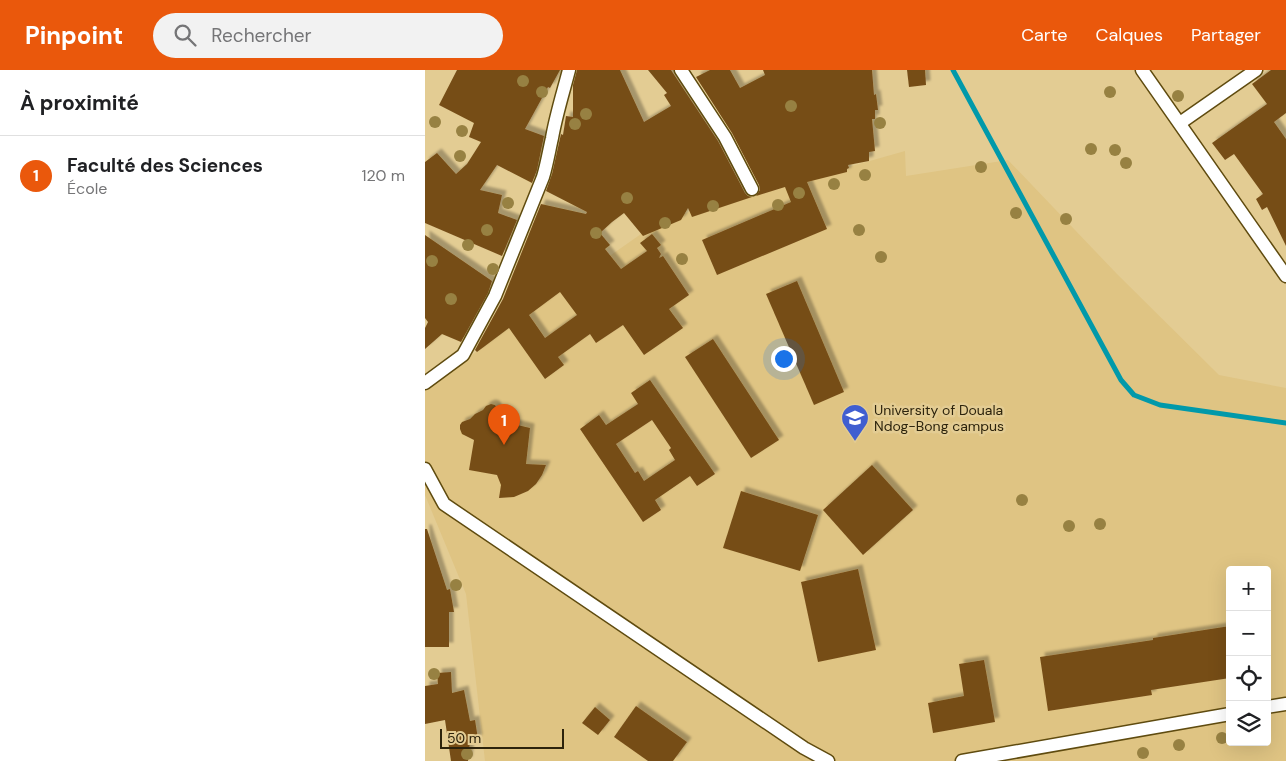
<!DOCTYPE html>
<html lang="fr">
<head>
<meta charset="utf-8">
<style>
	body { margin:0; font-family:"DM Sans",sans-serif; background:#f2f2f2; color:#202124 }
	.controls { position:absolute; right:15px; bottom:15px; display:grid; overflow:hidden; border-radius:5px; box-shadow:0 5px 20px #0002 }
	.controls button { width:45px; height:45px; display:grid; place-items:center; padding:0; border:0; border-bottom:1px solid #e0e0e0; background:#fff; color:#202124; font:25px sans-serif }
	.scale { position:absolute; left:15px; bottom:12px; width:124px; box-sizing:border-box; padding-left:5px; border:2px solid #2c230c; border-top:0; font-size:14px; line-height:18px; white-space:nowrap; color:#2c230c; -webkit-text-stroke:4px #e3cc93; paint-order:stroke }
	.you { position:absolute; left:358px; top:288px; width:18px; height:18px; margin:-12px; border:4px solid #fff; border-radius:50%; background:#1a73e8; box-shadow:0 0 0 8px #1a73e833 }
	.badge { display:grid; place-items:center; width:32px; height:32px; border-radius:50%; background:#ea580c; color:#fff; font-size:16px; font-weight:700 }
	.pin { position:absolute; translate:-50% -41px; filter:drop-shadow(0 1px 2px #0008) }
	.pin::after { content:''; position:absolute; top:26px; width:18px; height:15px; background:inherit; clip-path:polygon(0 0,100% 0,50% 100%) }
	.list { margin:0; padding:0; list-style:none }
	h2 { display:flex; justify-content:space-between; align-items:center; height:65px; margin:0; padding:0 20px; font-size:21px }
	h2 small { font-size:16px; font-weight:400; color:#757577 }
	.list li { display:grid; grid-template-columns:32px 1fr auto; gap:15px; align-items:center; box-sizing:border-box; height:80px; padding:0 20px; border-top:1px solid #e0e0e0 }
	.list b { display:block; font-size:19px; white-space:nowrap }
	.list p { margin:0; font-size:16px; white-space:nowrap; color:#757577 }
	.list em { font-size:16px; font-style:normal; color:#757577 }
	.icon { flex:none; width:28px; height:28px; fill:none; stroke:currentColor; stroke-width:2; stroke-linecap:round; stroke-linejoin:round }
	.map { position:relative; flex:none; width:861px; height:691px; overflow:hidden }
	header { display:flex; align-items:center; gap:30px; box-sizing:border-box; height:70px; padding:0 25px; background:#ea580c; color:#fff }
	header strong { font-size:24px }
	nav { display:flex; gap:28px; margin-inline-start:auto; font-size:18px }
	.search { width:350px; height:45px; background:#f2f2f2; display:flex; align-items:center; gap:12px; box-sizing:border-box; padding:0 18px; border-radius:28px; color:#757577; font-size:19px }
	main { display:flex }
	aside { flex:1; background:#fff }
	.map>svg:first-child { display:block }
</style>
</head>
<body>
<header>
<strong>Pinpoint</strong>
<div class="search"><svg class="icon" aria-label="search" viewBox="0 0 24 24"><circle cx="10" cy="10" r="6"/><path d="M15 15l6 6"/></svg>Rechercher</div>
<nav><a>Carte</a><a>Calques</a><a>Partager</a></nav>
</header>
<main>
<aside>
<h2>À proximité<small></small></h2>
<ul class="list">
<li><span class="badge">1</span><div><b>Faculté des Sciences</b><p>École</p></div><em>120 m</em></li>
</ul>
</aside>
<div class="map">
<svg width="861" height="691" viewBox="0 0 861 691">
	<defs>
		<filter id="shadow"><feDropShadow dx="4.5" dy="-4.5" stdDeviation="1" flood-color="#0004"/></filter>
	</defs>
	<rect width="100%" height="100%" fill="#e3cc93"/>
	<!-- built -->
	<path fill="#dfc483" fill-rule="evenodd" d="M480,81L481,106L583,90L692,204L794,305L861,318V691H60L41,524L0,425V318L51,282L146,213L236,150ZM805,500H842V672H805Z"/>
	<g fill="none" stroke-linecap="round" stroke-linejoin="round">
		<!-- stream -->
		<path stroke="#0199aa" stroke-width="5" d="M528,0L696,310L709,325L735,335L861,353"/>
	</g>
	<!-- building -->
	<g fill="#764d19" fill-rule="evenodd" filter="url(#shadow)">
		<path d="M32,0H135L125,18L123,17L100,59L119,66L112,100L107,113L72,95L55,120L77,125L73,143L92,150L77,186L0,153V92L12,83L31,104L42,94L56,72L44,67L49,53L14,35Z"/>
		<path d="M152,0H195L219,52L246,36L239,25L242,23L223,0H246L293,71L320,123L323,126L327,127L267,147L263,138L256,150L218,166L199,143L187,152L175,163L185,175L180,179L196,199L222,181L215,173L227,164L236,175L232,178L236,184L234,188L238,186L264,225L244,239L258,258L219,285L198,255L171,273L165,264L133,287L139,295L120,309L84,258L52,282L50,280L78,229L116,134L161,144L162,142L121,121L127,104L136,64L138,65L141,46L148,47V15ZM135,222L152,245L120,268L104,245Z"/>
		<path d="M285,0H305L315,18L340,5L338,0H447L449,25L451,24L453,40H450V49H447L450,81L444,82V91L423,95L424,98L422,99V102L382,112L402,159L292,205L277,170L366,132L360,117L331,126L335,120L334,115L307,63L271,7Z"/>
		<path d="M482,0H500L501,15L484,17Z"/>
		<path d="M846,0H861V43L849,52L861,69V176L842,137L837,140L831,129L838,124L809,84L800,90L787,73L842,34L827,14Z"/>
		<path d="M0,165L67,211L63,223L36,272L17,264L0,279V258L3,252L0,248Z"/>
		<path d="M372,211L419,322L389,335L341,224Z"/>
		<path d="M288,269L354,370L326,388L260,287Z"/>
		<path d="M225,310L290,404L272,416L265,406L230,430L236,440L218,452L155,359L174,345L181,355L213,334L206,323ZM227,350L246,378L244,380L250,390L219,411L213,401L210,403L191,374Z"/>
		<path d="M66,334L70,335L72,338L76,351L105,358L101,394L121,395L117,405L111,414L103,421L89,427L74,428L76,415L72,405L44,400L49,370L37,364L35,359V355L37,352L45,349L50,344L58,340L61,336Z"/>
		<path d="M447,395L488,440L438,485L398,440Z"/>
		<path d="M316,421L393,445L375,501L298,478Z"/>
		<path d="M0,459H2L22,520L25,519L29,542H24V577H0Z"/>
		<path d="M433,499L451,580L393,592L376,512Z"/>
		<path d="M805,556V608L726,620L727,625L623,641L615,587L728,570V568Z"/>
		<path d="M559,590L570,652L508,663L503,633L539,626L534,594Z"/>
		<path d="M26,602L27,623L39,620L45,651L50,650L53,669L45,671L43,691H26L20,650L0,654V616L13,614L12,603Z"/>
		<path d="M211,636L262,672L248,691H223L189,667Z"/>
		<path d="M170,637L185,650L173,665L157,653Z"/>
	</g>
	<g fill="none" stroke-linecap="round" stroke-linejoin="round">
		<defs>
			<g id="minor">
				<path d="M256,0L300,67L327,119"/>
				<path d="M717,0L861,206"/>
				<path d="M755,53L831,0"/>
				<path d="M0,313L38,285L70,226L118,107C122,94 124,81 127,68C131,45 138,23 144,0"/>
				<path d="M0,399L19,434L379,678L403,691"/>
				<path d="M842,637L861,634"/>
				<path d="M537,691L805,644"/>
			</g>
		</defs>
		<!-- minor casing -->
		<use href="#minor" stroke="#5f4b0f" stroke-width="15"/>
		<!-- minor -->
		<use href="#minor" stroke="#fff" stroke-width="12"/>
	</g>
	<!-- trees -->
	<g fill="#978142">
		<circle cx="98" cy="11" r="6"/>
		<circle cx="117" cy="22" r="6"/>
		<circle cx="685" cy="22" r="6"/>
		<circle cx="753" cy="26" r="6"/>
		<circle cx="366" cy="36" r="6"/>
		<circle cx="161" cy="44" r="6"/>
		<circle cx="10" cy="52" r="6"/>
		<circle cx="455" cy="53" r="6"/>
		<circle cx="150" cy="54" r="6"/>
		<circle cx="37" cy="61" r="6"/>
		<circle cx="666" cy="79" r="6"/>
		<circle cx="690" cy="80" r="6"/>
		<circle cx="35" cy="86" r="6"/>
		<circle cx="701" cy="93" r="6"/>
		<circle cx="556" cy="97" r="6"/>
		<circle cx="440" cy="105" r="6"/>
		<circle cx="409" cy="114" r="6"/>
		<circle cx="374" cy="123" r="6"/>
		<circle cx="202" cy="128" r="6"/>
		<circle cx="83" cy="133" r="6"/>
		<circle cx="353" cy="135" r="6"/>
		<circle cx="288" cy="136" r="6"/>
		<circle cx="591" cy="143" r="6"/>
		<circle cx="641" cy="149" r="6"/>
		<circle cx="240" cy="153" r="6"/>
		<circle cx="62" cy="160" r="6"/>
		<circle cx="434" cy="160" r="6"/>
		<circle cx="171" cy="163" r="6"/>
		<circle cx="43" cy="175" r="6"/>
		<circle cx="456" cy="187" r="6"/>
		<circle cx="257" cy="189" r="6"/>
		<circle cx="7" cy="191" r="6"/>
		<circle cx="68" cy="199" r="6"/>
		<circle cx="26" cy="229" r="6"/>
		<circle cx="597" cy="430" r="6"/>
		<circle cx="675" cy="454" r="6"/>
		<circle cx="644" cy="456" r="6"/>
		<circle cx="31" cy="515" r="6"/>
		<circle cx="9" cy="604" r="6"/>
		<circle cx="797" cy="668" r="6"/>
		<circle cx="754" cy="675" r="6"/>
		<circle cx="718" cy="683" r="6"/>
		<circle cx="42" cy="684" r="6"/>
	</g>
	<!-- icons -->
	<defs>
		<symbol id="university-pin" viewBox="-11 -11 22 30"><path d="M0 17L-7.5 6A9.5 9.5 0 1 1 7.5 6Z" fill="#405ed0" stroke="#e3cc93"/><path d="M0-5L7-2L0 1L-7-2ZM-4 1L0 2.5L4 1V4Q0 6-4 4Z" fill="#fff"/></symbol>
	</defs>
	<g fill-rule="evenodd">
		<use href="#university-pin" x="414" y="332" width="32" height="43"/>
	</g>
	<g text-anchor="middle" stroke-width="5" stroke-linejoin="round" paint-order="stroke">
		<!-- poi labels -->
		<g font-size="14" fill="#2c230c" stroke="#e3cc93" text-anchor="start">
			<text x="449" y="345">University of Douala<tspan x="449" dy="16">Ndog-Bong campus</tspan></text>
		</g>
	</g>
</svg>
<div class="controls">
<button>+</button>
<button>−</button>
<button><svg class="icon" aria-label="locate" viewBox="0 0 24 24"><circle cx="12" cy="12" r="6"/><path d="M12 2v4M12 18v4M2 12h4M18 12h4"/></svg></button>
<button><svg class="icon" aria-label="layers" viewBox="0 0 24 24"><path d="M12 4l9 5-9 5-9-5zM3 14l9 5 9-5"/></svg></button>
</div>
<div class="scale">50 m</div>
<div class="you"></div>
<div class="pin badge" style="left:79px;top:375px">1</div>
</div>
</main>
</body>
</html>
